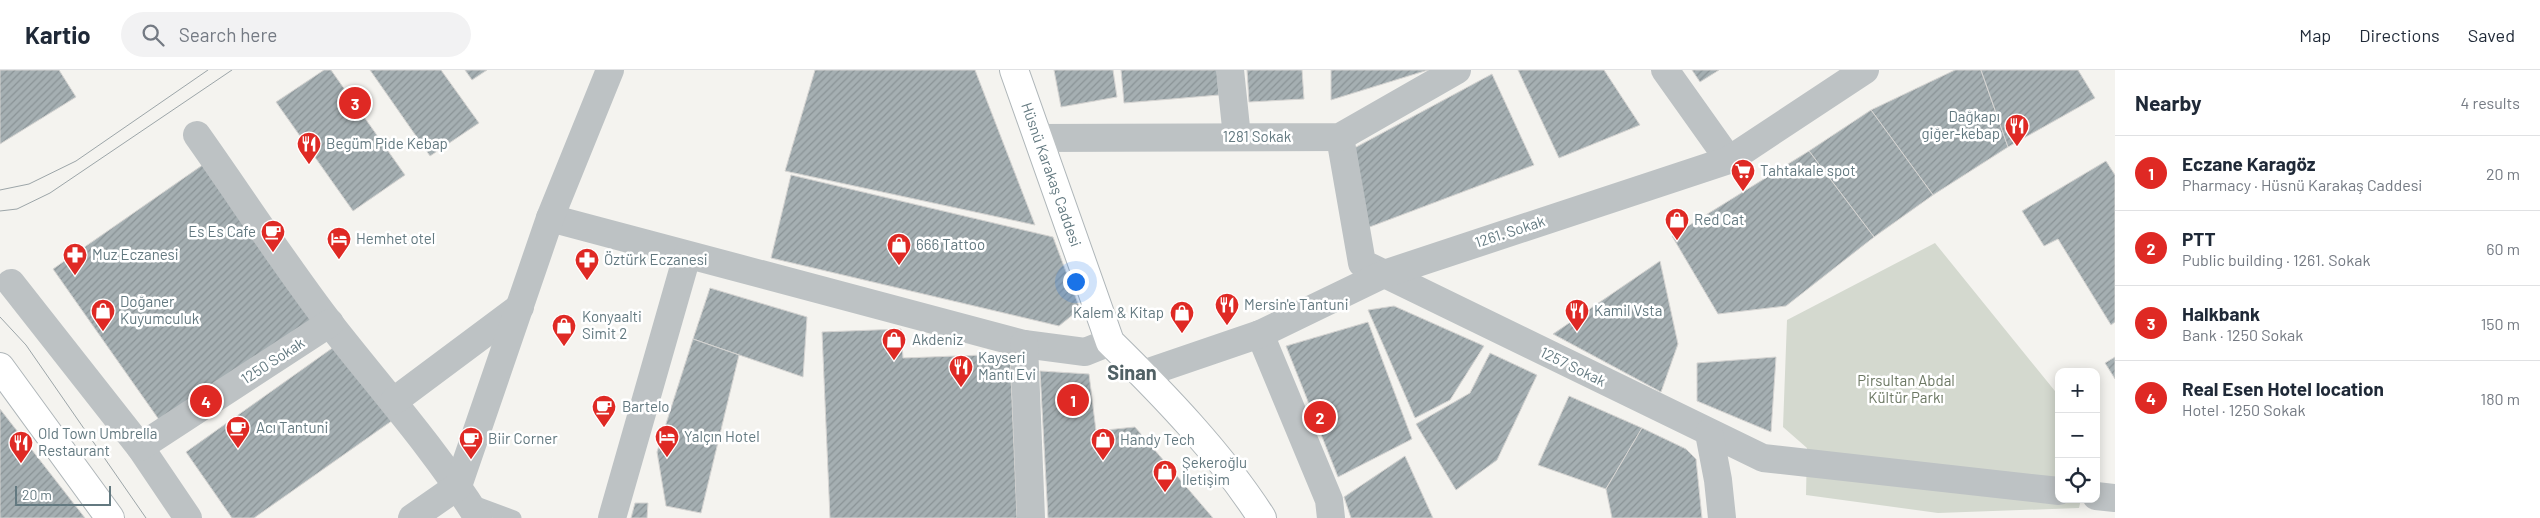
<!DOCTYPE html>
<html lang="en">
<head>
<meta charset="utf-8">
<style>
	body { margin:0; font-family:Barlow,sans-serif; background:#f2f2f3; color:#1f2937 }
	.controls { position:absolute; right:15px; bottom:15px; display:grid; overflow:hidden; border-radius:10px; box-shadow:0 2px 12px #0003 }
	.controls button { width:45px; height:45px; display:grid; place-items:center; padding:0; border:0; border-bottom:1px solid #e0e1e3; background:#fff; color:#1f2937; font:25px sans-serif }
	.scale { position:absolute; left:15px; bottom:12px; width:96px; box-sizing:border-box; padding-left:5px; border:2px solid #637980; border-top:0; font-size:14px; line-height:18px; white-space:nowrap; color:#637980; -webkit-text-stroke:4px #fff; paint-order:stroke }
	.you { position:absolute; left:1075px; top:211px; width:18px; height:18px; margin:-12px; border:4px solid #fff; border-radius:50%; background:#1a73e8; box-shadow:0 0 0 8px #1a73e833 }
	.badge { display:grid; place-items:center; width:32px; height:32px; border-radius:50%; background:#df2924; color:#fff; font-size:16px; font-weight:700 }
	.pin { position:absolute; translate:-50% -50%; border:2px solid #fff; box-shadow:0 1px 5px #0006 }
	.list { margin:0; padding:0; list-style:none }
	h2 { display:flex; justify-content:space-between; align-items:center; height:65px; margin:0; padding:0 20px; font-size:21px }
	h2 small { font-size:16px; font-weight:400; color:#747a83 }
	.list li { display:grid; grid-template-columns:32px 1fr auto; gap:15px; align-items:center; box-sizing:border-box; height:75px; padding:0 20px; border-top:1px solid #e0e1e3 }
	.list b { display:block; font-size:19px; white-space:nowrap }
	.list p { margin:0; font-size:16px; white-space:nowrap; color:#747a83 }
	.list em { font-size:16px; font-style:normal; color:#747a83 }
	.icon { flex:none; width:28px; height:28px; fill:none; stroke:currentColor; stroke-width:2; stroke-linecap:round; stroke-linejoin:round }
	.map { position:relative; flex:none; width:2115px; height:448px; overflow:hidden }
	header { display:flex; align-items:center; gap:30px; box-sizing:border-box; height:70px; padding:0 25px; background:#fff; border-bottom:1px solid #e0e1e3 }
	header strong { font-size:24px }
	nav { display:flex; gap:28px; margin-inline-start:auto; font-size:18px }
	.search { width:350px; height:45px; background:#f2f2f3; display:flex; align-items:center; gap:12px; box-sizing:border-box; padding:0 18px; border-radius:28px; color:#747a83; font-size:19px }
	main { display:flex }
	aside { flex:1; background:#fff }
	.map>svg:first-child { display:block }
</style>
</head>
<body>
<header>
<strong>Kartio</strong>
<div class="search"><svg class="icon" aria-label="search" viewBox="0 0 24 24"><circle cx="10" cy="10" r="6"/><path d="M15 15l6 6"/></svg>Search here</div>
<nav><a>Map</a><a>Directions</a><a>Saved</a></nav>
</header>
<main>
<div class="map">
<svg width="2115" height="448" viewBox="0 0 2115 448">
	<defs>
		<pattern id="building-hatch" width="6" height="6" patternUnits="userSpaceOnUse" patternTransform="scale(1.25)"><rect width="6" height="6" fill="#a5afb2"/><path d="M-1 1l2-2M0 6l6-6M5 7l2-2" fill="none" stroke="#8a9396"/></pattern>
	</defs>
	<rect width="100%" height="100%" fill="#f4f3ef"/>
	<!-- green -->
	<path fill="#d4d9cf" d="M1935,173L2059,326V429H2081L2079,438L1938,443L1806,425L1807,378L1783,357L1787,250Z"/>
	<!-- building -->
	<g fill="url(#building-hatch)" stroke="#d5d4d2">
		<path d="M0,0H59L76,27L0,74Z"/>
		<path d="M324,0H331L405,105L353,141L276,32Z"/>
		<path d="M370,0H441L479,53L430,86Z"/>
		<path d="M465,0H487L472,10Z"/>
		<path d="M815,0H975L1035,155L785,101Z"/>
		<path d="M1054,0H1113L1117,27L1061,37Z"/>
		<path d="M1121,0H1217L1219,25L1124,33Z"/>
		<path d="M1247,0H1302L1304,29L1249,32Z"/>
		<path d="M1331,0H1428L1331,30Z"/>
		<path d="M1518,0H1604L1640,55L1559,88Z"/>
		<path d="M1692,0H1719L1700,12Z"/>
		<path d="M1955,0H1981L2008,77L1933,125L1871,40Z"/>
		<path d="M1981,0H2078L2095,28L2008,77Z"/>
		<path d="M1492,4L1534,95L1367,158L1347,82Z"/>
		<path d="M1871,40L1933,125L1874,167L1809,81Z"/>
		<path d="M1809,81L1874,167L1786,236L1718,244L1672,166Z"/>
		<path d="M2106,91L2115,105V252L2111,255L2058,169L2044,176L2022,141Z"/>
		<path d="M204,94L317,252L162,354L53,199Z"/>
		<path d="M791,105L1053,167L1080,239L1059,256L771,188Z"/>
		<path d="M1660,191L1678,274L1661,322L1553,264Z"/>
		<path d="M710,218L807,247L803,307L693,269Z"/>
		<path d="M1394,236L1484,276L1450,330L1415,348L1368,240Z"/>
		<path d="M1368,252L1412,369L1338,407L1286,276Z"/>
		<path d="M901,259L903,288L1010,284L1017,448H830L822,262Z"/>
		<path d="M693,269L739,285L701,443L666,436L657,382Z"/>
		<path d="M338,274L393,350L254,448H232L186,382Z"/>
		<path d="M1490,283L1537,305L1497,390L1456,420L1416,354L1470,323Z"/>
		<path d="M1776,287L1771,362L1697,331V293Z"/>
		<path d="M2115,287V309L2105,293Z"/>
		<path d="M1040,301L1089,304L1096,361L1135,357L1213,448H1048Z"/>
		<path d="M1569,326L1642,358L1606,419L1538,395Z"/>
		<path d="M0,339L85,448H0Z"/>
		<path d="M1642,358L1686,379L1696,389L1702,448H1612L1606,419Z"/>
		<path d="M1405,386L1433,448H1351L1344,427Z"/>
		<path d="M635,433H648L647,448H631Z"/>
	</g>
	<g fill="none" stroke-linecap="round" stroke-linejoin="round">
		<defs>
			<g id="secondary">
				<path id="s1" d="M1014,0L1110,272C1164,325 1221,384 1262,448"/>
				<path d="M0,297L110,448"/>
			</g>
		</defs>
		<!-- secondary casing -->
		<use href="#secondary" stroke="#afb6b9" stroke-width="30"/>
		<!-- lane -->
		<path stroke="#bdc2c4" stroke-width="15" d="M471,432L514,448"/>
		<!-- street -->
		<g stroke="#bdc2c4" stroke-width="28">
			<path d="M1230,0L1237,67"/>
			<path d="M1665,0L1729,90"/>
			<path d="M197,65C241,127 284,194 331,255C381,319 435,379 478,448"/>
			<path d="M1340,67L1362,193L1763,388L2059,421"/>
			<path d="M1039,68L1340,67L1457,0"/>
			<path d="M550,148L1024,274L1085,282L1110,272"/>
			<path d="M11,213L140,377L188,448"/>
			<path d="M1260,264L1329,430L1331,448"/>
			<path d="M1024,274L1031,448"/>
			<path d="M1143,304L1260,264L1384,204L1729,90L1865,0"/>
			<path d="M394,331L520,237"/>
			<path d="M1709,363L1718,410L1722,448"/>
			<path d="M140,377L330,253"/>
			<path d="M2096,426L2115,428"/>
			<path d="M412,448L458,416L550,148L610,0"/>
			<path d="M612,448L687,186"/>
		</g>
		<!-- secondary -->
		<use href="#secondary" stroke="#fff" stroke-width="28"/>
		<!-- tram -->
		<g stroke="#9ca5a8" stroke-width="1">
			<path d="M0,120L29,114L76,91L208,0"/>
			<path d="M0,141L17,139L50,123L232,0"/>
			<path d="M0,247L26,275L146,448"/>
		</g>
	</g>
	<!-- icons -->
	<defs>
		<symbol id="restaurant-pin" viewBox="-11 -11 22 30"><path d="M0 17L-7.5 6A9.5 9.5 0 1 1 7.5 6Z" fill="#df2924" stroke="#fff"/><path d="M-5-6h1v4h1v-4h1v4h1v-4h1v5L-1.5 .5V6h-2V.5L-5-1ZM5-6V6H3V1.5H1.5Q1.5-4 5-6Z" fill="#fff"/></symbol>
		<symbol id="supermarket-pin" viewBox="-11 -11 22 30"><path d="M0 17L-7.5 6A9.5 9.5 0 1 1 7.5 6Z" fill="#df2924" stroke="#fff"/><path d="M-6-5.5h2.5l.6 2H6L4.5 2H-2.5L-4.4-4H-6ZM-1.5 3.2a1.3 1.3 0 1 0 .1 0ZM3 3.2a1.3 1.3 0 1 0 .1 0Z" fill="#fff"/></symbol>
		<symbol id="shop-pin" viewBox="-11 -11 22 30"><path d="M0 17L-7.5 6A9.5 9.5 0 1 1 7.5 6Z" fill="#df2924" stroke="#fff"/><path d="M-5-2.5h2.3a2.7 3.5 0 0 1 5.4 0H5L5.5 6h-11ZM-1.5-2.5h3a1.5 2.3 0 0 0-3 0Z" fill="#fff"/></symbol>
		<symbol id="cafe-pin" viewBox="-11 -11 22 30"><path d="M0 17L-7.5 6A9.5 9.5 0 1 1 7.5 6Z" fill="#df2924" stroke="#fff"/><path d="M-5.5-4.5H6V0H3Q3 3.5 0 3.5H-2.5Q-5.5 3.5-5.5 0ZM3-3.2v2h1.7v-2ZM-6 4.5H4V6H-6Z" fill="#fff"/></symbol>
		<symbol id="hotel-pin" viewBox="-11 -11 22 30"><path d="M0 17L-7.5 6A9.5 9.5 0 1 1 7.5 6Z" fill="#df2924" stroke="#fff"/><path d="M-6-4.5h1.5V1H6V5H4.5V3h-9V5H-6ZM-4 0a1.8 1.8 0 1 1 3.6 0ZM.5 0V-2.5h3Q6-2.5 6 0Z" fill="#fff"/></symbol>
		<symbol id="pharmacy-pin" viewBox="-11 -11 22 30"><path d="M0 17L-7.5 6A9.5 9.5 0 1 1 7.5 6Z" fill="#df2924" stroke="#fff"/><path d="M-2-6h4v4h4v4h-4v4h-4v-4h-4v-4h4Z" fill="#fff"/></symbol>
	</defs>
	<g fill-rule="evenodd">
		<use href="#restaurant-pin" x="2003" y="42" width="28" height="38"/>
		<use href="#restaurant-pin" x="295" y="60" width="28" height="38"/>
		<use href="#supermarket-pin" x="1729" y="87" width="28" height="38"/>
		<use href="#shop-pin" x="1663" y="136" width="28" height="38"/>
		<use href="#cafe-pin" x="259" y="148" width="28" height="38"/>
		<use href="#hotel-pin" x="325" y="155" width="28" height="38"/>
		<use href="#shop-pin" x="885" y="161" width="28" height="38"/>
		<use href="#pharmacy-pin" x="61" y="171" width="28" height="38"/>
		<use href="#pharmacy-pin" x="573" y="176" width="28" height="38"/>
		<use href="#restaurant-pin" x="1213" y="221" width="28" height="38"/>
		<use href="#shop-pin" x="89" y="227" width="28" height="38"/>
		<use href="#restaurant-pin" x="1563" y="227" width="28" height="38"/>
		<use href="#shop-pin" x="1168" y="229" width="28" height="38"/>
		<use href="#shop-pin" x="550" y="242" width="28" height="38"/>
		<use href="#shop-pin" x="880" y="256" width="28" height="38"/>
		<use href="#restaurant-pin" x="947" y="283" width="28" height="38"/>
		<use href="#cafe-pin" x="590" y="323" width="28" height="38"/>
		<use href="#cafe-pin" x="224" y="344" width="28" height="38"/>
		<use href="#hotel-pin" x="653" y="353" width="28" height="38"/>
		<use href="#cafe-pin" x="457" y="355" width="28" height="38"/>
		<use href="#shop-pin" x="1089" y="356" width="28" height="38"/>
		<use href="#restaurant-pin" x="7" y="359" width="28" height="38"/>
		<use href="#shop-pin" x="1151" y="388" width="28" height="38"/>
	</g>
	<g text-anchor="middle" stroke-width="5" stroke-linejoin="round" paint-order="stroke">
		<!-- poi labels -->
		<g font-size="15" fill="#637980" stroke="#fff" text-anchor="start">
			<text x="2000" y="52" text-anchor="end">Dağkapı<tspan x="2000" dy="17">giğer-kebap</tspan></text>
			<text x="326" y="79">Begüm Pide Kebap</text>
			<text x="1760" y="106">Tahtakale spot</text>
			<text x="1694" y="155">Red Cat</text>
			<text x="256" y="167" text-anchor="end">Es Es Cafe</text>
			<text x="356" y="174">Hemhet otel</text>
			<text x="916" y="180">666 Tattoo</text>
			<text x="92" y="190">Muz Eczanesi</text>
			<text x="604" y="195">Öztürk Eczanesi</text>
			<text x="120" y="237">Doğaner<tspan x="120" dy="17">Kuyumculuk</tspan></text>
			<text x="1244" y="240">Mersin'e Tantuni</text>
			<text x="1594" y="246">Kamil Vsta</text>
			<text x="1164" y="248" text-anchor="end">Kalem &amp; Kitap</text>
			<text x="582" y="252">Konyaalti<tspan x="582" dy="17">Simit 2</tspan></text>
			<text x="912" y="275">Akdeniz</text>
			<text x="978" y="293">Kayseri<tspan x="978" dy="17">Mantı Evi</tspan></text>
			<text x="622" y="342">Bartelo</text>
			<text x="256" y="363">Acı Tantuni</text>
			<text x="38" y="369">Old Town Umbrella<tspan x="38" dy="17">Restaurant</tspan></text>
			<text x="684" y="372">Yalçın Hotel</text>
			<text x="488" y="374">Biir Corner</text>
			<text x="1120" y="375">Handy Tech</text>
			<text x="1182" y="398">Şekeroğlu<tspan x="1182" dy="17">İletişim</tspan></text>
		</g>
		<!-- street labels -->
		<g font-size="15" fill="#637980" stroke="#fff">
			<text x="1257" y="72">1281 Sokak</text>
			<text dy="5" stroke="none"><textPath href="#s1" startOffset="111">Hüsnü Karakaş Caddesi</textPath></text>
			<text transform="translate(1510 162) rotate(-18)" y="5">1261. Sokak</text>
			<text transform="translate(273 291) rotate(-33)" y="5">1250 Sokak</text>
			<text transform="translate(1573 297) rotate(26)" y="5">1257 Sokak</text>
		</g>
		<!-- park labels -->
		<g font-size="15" fill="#6b7762" stroke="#fff">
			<text x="1906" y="316">Pirsultan Abdal<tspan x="1906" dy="17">Kültür Parkı</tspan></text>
		</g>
		<!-- district labels -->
		<g font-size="20" font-weight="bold" fill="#516165" stroke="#fff">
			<text x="1132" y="310">Sinan</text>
		</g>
	</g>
</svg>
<div class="controls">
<button>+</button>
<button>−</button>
<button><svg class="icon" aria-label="locate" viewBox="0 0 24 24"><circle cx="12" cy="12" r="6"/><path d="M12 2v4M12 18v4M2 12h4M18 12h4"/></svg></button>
</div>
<div class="scale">20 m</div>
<div class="you"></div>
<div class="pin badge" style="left:1073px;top:330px">1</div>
<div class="pin badge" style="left:1320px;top:347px">2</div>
<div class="pin badge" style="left:355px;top:33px">3</div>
<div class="pin badge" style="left:206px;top:331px">4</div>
</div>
<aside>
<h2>Nearby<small>4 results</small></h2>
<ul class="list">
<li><span class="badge">1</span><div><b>Eczane Karagöz</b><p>Pharmacy · Hüsnü Karakaş Caddesi</p></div><em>20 m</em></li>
<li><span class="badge">2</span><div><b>PTT</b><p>Public building · 1261. Sokak</p></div><em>60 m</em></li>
<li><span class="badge">3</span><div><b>Halkbank</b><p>Bank · 1250 Sokak</p></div><em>150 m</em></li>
<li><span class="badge">4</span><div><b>Real Esen Hotel location</b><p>Hotel · 1250 Sokak</p></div><em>180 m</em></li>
</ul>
</aside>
</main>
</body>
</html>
